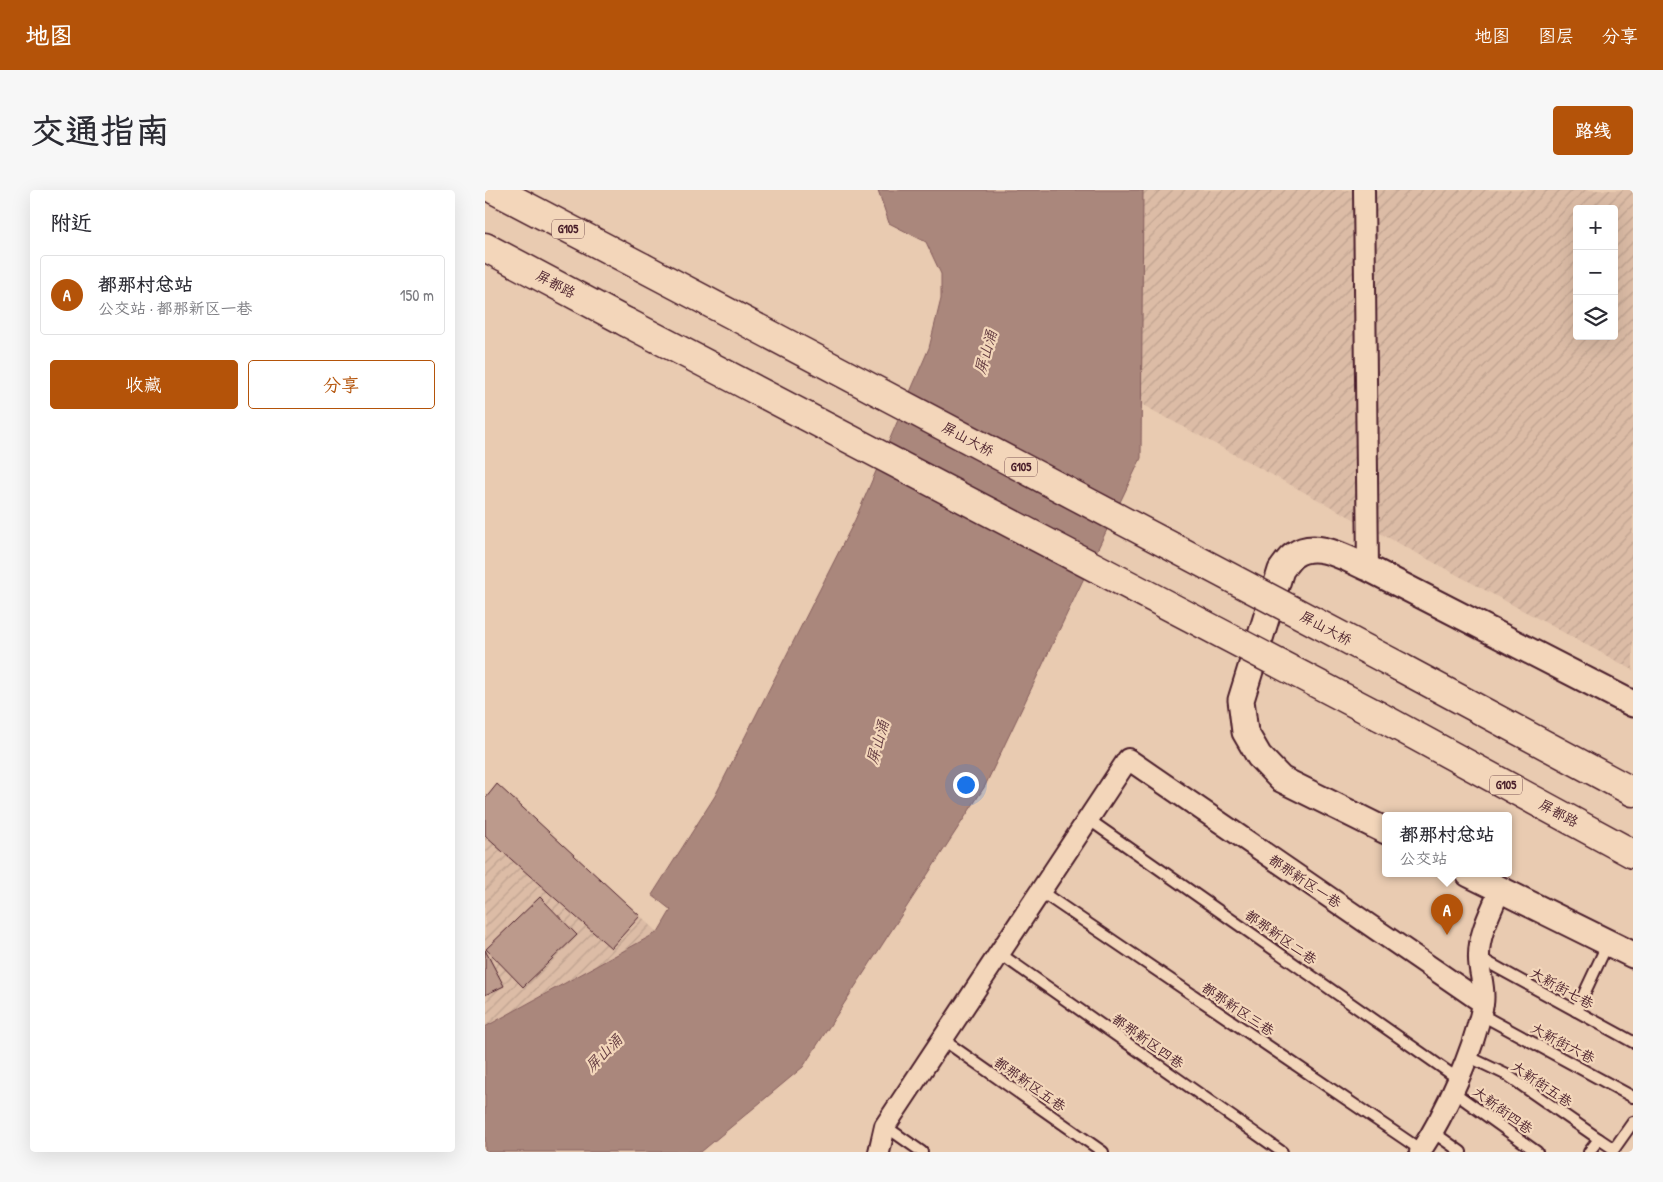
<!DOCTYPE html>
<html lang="zh">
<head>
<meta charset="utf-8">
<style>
	body { margin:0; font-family:"Patrick Hand","LXGW WenKai TC",sans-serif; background:#f7f7f7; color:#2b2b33 }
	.controls { position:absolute; right:15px; top:15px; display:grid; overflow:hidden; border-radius:5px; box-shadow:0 5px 20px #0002 }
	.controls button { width:45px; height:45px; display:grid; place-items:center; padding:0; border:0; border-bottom:1px solid #e1e1e2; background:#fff; color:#2b2b33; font:25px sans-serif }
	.you { position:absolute; left:480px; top:594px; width:18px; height:18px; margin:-12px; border:4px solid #fff; border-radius:50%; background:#1a73e8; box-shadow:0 0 0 8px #1a73e833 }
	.badge { display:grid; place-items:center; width:32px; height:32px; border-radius:50%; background:#b45309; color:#fff; font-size:16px; font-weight:700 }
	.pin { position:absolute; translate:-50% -41px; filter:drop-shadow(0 1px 2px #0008) }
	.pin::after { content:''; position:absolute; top:26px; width:18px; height:15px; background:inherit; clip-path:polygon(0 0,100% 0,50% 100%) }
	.popup { position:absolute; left:897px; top:622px; width:130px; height:65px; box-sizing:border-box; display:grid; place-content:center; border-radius:5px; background:#fff; filter:drop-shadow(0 1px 4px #0005); font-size:16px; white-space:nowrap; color:#7c7c81 }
	.popup b { font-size:19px; color:#2b2b33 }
	.popup::after { content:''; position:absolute; left:50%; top:100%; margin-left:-10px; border:10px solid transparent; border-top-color:#fff }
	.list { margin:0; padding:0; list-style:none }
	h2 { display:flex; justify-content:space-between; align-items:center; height:65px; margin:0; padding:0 20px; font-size:21px }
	h2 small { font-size:16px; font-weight:400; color:#7c7c81 }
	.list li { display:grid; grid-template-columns:32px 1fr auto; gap:15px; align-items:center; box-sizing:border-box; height:80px; margin:0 10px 10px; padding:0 10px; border:1px solid #e1e1e2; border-radius:5px }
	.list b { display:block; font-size:19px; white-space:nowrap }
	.list p { margin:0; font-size:16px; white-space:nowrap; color:#7c7c81 }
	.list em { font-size:16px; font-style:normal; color:#7c7c81 }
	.actions { display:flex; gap:10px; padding:15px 20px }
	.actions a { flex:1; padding:11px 0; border:1px solid #b45309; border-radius:5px; text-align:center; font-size:18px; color:#b45309 }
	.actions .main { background:#b45309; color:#fff }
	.icon { flex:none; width:28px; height:28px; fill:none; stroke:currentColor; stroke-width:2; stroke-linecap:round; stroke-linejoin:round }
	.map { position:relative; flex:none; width:1148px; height:962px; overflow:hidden; border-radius:5px }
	header { display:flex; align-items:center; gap:30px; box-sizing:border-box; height:70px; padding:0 25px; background:#b45309; color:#fff }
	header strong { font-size:24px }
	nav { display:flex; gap:28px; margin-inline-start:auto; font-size:18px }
	.intro { display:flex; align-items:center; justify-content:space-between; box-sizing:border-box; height:120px; padding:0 30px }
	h1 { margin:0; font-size:35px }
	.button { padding:12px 22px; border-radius:5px; background:#b45309; color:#fff; font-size:18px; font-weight:700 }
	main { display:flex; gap:30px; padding:0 30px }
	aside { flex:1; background:#fff; border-radius:5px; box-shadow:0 5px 20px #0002 }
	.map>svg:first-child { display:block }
</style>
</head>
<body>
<header>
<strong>地图</strong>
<nav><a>地图</a><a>图层</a><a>分享</a></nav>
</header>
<div class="intro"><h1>交通指南</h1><a class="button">路线</a></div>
<main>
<aside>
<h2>附近<small></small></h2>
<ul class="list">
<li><span class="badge">A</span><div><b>都那村总站</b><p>公交站 · 都那新区一巷</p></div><em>150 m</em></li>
</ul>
<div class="actions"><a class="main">收藏</a><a>分享</a></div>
</aside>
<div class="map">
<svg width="1148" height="962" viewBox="0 0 1148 962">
	<defs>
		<pattern id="industrial-furrows" width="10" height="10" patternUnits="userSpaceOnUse" patternTransform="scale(1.25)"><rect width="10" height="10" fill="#dcbca6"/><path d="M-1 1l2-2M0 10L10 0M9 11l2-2" fill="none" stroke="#bea18f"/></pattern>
	</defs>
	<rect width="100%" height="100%" fill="#e9cbb1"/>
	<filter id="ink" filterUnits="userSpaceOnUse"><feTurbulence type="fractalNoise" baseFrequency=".02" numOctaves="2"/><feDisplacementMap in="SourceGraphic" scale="10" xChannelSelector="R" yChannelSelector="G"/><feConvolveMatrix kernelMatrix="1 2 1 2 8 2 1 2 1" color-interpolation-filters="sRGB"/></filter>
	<g filter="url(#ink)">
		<!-- industrial -->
		<g fill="url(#industrial-furrows)" fill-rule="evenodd">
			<path d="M654,0H1148V480L656,214ZM1092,19H1129V146H1092Z"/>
			<path d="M12,594L173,742L0,837V609Z"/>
		</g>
		<!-- water -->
		<path fill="#aa877c" stroke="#845d5c" d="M393,0H658L656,268L500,596L318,877L216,962H0V837L173,742L186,720L167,705L230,606L370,330L444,158L456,109V84L441,52L404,33Z"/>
		<!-- building -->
		<g fill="#bc9a8c" stroke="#4a1f2b">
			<path d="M12,594L155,726L126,758L0,646V609Z"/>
			<path d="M55,707L92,745L38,797L1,759Z"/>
			<path d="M0,760L19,796L0,805Z"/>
		</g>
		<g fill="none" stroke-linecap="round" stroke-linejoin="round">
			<defs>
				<g id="service">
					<path d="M603,629L972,888"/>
					<path d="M555,701L936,960"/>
					<path d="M514,763L797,962"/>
					<path d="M993,767L1148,852"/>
					<path d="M1091,821L1123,753"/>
					<path d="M995,824L1148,907"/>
					<path d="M457,849L618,962"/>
					<path d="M982,866L1022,885L1114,949"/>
					<path d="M967,901L1052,962"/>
					<path d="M400,936L437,962"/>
					<path d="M948,942L976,962"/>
					<path d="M1104,962L1114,949L1129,959L1148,932"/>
				</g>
				<g id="minor">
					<path d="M879,0L883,378"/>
					<path d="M394,962L400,936L643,569L998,813"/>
					<path d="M935,962C961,923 989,860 998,814C1001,797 993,782 994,765C994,742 1007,720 1015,699"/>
				</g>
				<g id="tertiary">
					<path d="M901,641L796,589L774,566L760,542L756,510L796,380C800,375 804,368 809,365C831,349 862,369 883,378L1148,514"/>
					<path d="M984,684L1148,765"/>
				</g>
				<g id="trunk">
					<path d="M10,0L157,77"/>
					<path d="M0,57L141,132"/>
					<path d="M915,477L1148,602"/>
					<path d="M894,526L1148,664"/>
				</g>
			</defs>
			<!-- service casing -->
			<use href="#service" stroke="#4a1f2b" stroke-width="14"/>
			<!-- minor casing -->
			<use href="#minor" stroke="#4a1f2b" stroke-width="24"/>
			<!-- tertiary casing -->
			<use href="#tertiary" stroke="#4a1f2b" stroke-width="29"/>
			<!-- trunk casing -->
			<use href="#trunk" stroke="#4a1f2b" stroke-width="31"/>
			<!-- service -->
			<use href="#service" stroke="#f3d6ba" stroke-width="10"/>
			<!-- minor -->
			<use href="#minor" stroke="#f3d6ba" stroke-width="20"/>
			<!-- tertiary -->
			<use href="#tertiary" stroke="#f3d6ba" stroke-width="25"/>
			<!-- trunk -->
			<use href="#trunk" stroke="#f3d6ba" stroke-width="28"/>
			<defs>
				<g id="trunk-bridge">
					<path d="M157,77L915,477"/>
					<path d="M141,132L894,526"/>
				</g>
			</defs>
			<!-- trunk-bridge casing -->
			<use href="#trunk-bridge" stroke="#4a1f2b" stroke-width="31" stroke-linecap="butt"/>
			<!-- trunk-bridge -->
			<use href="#trunk-bridge" stroke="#f3d6ba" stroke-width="28"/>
		</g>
	</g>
	<g text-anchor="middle" stroke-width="4.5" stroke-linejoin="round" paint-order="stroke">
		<!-- shield labels -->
		<g fill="#f3d6ba" stroke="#7d5656" stroke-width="1">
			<rect x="67" y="29.5" width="32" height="19" rx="4"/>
			<rect x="520" y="267.5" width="32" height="19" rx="4"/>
			<rect x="1005" y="585.5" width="32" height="19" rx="4"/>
		</g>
		<g font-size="12" font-weight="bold" fill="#4a1f2b">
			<text x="83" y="43">G105</text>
			<text x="536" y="281">G105</text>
			<text x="1021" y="599">G105</text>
		</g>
		<!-- street labels -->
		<g font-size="14" fill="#4a1f2b" stroke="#f3d6ba">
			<text transform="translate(71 94) rotate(28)" y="5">屏都路</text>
			<text transform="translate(483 249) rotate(28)" y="5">屏山大桥</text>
			<text transform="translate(841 438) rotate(28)" y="5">屏山大桥</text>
			<text transform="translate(1074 623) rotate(28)" y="5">屏都路</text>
			<text transform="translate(820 691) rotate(34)" y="5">都那新区一巷</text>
			<text transform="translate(796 747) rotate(35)" y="5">都那新区二巷</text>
			<text transform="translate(1077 798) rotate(29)" y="5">大新街七巷</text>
			<text transform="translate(753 819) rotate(34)" y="5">都那新区三巷</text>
			<text transform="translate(663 851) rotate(35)" y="5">都那新区四巷</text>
			<text transform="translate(1078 853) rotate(28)" y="5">大新街六巷</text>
			<text transform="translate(545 894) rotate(35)" y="5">都那新区五巷</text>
			<text transform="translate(1057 894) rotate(34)" y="5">大新街五巷</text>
			<text transform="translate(1018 920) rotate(36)" y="5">大新街四巷</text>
		</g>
		<!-- water labels -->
		<g font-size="15" font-style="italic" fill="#62393f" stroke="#f3d6ba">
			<text transform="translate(501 162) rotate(-74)" y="5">屏山涌</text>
			<text transform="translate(393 552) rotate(-74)" y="5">屏山涌</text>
			<text transform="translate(119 863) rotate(-45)" y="5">屏山涌</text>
		</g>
	</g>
</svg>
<div class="controls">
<button>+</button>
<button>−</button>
<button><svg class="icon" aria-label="layers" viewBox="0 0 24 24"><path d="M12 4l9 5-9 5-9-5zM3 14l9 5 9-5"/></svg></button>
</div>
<div class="you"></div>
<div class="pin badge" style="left:962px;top:745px">A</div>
<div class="popup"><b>都那村总站</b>公交站</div>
</div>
</main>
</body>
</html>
